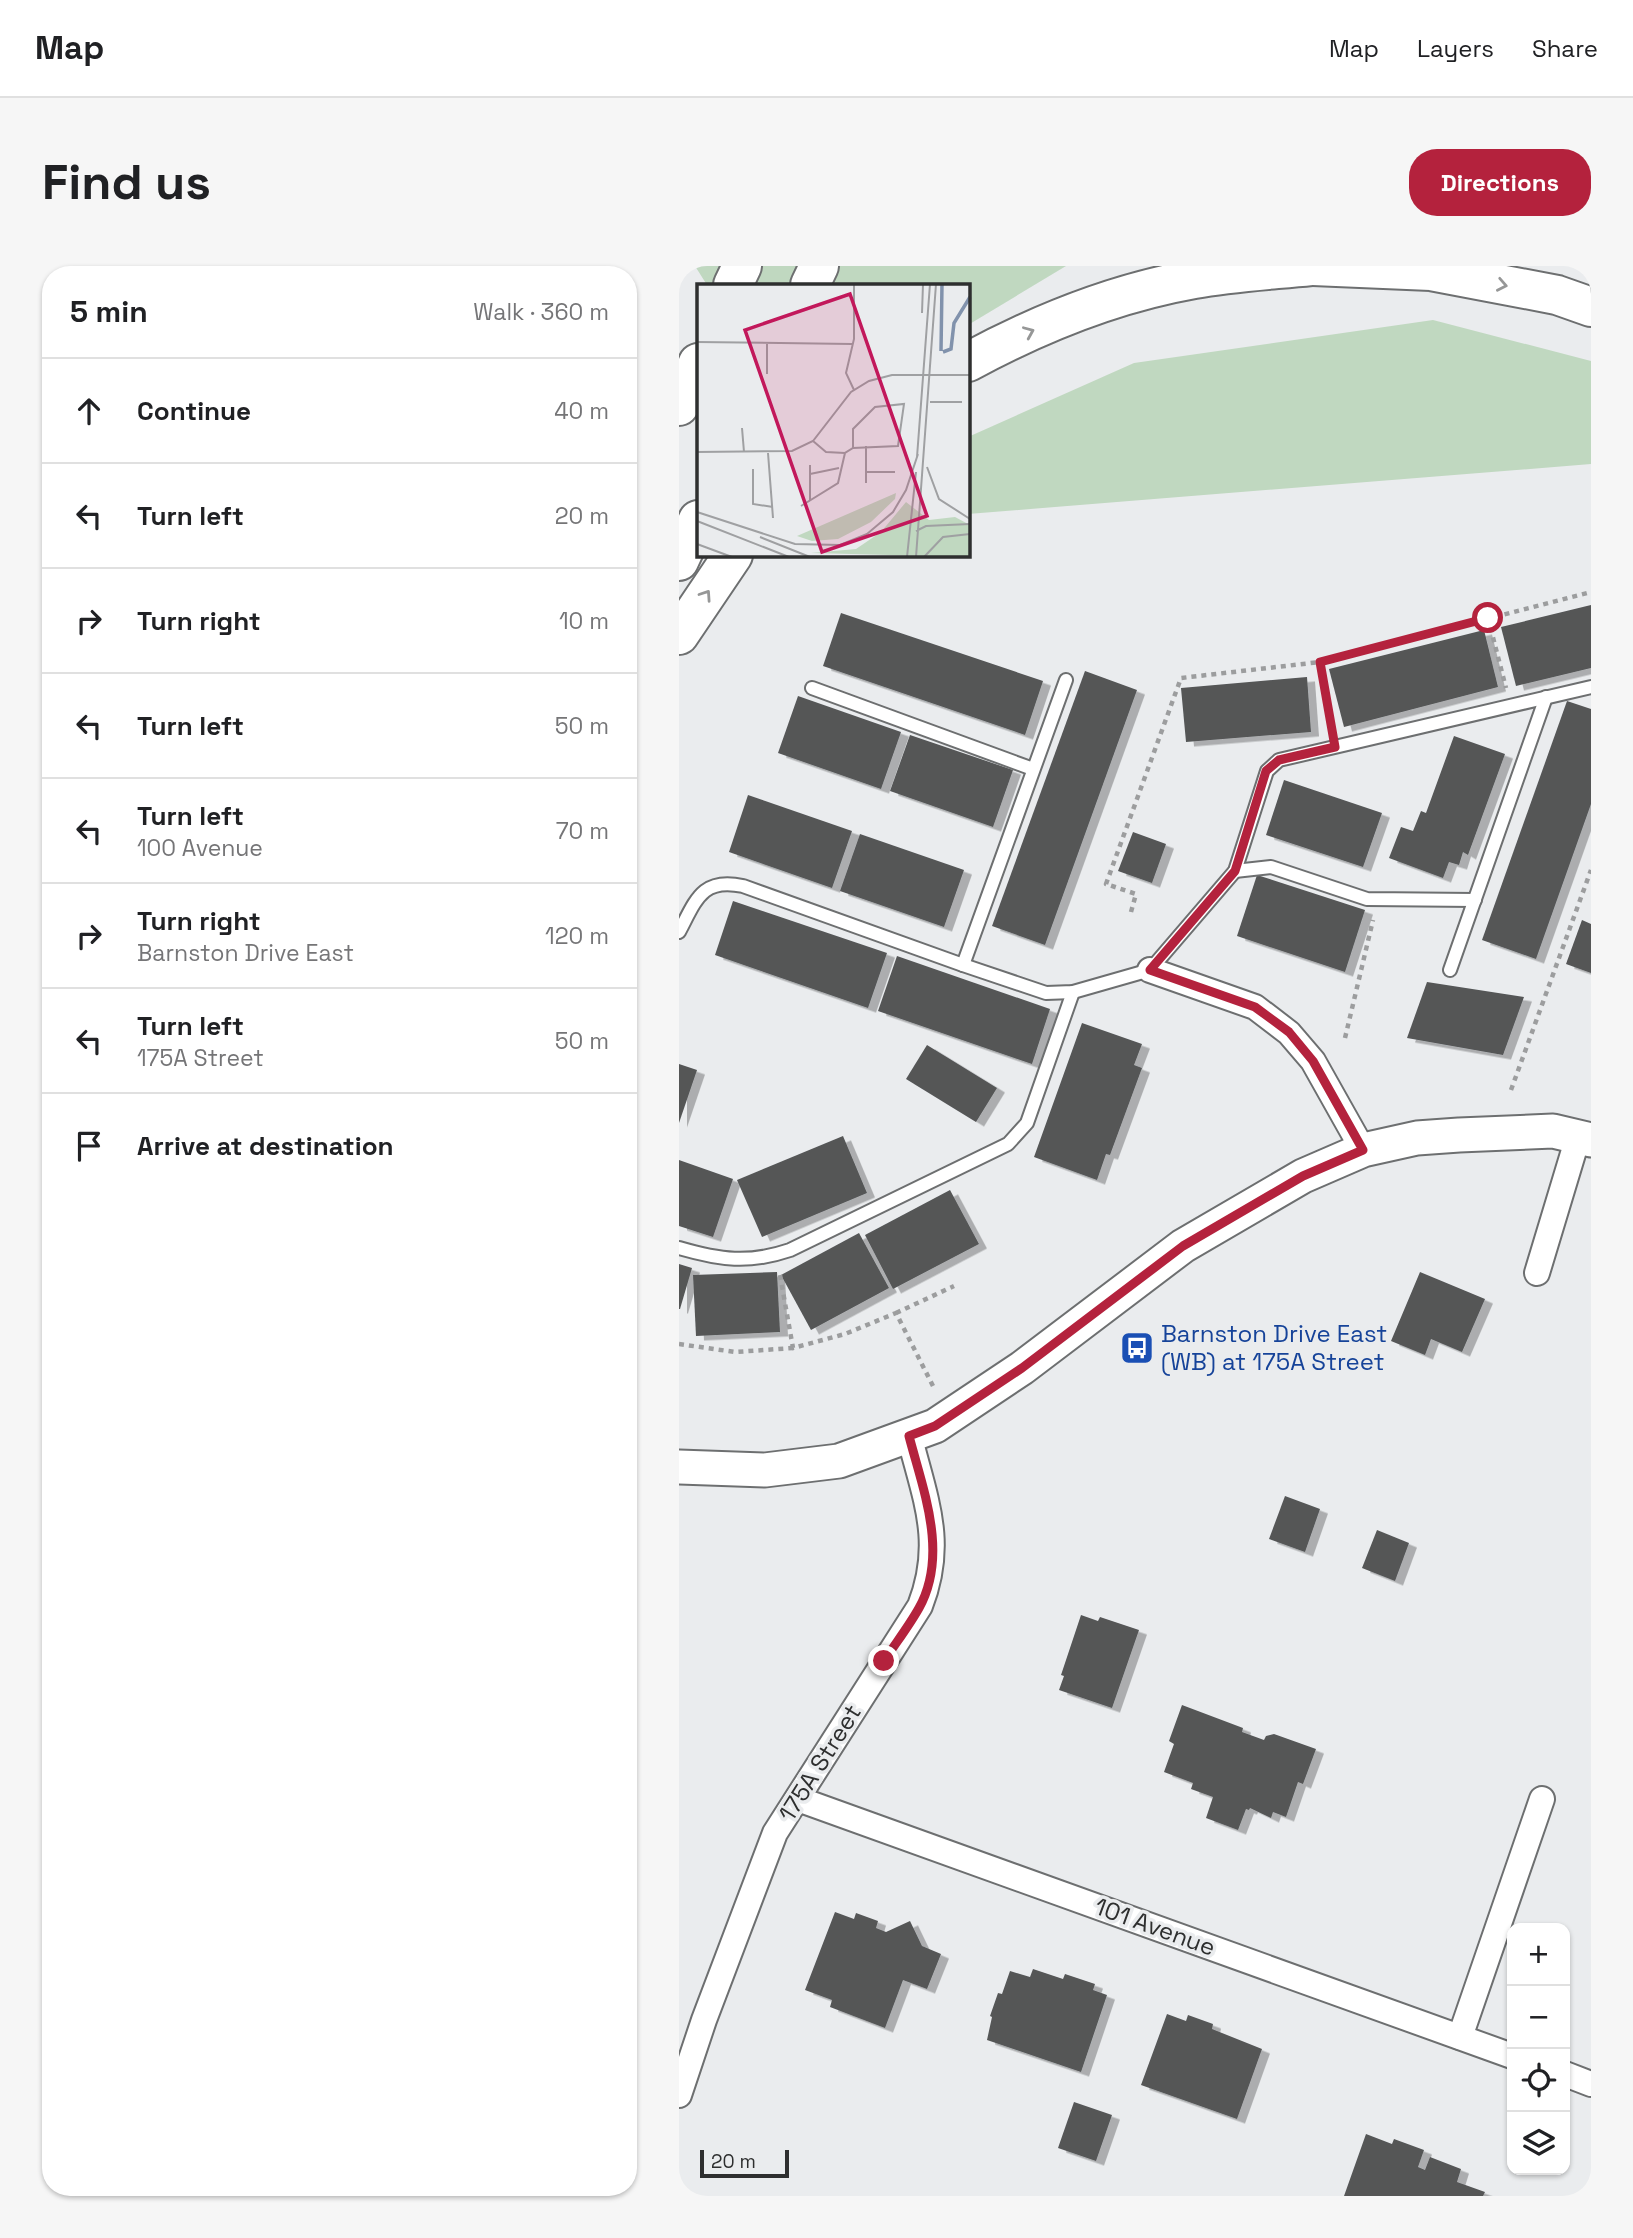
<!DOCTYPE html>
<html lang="en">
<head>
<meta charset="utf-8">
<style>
	body { margin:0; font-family:"Space Grotesk",sans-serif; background:#f6f6f6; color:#202124 }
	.controls { position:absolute; right:21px; bottom:21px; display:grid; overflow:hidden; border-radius:14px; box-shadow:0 2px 5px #0004 }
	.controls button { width:63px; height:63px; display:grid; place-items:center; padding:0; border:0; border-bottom:2px solid #e0e0e0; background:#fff; color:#202124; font:35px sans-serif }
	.scale { position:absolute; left:21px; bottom:18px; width:89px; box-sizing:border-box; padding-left:7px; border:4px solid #2e2f2f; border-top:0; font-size:19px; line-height:24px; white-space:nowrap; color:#2e2f2f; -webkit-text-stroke:5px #eaecee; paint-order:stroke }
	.stop { position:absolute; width:21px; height:21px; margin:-16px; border:5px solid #b4223d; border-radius:50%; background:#fff }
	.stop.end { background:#b4223d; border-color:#fff; box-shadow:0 2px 7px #0008 }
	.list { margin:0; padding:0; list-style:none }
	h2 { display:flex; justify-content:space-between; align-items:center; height:91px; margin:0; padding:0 28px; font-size:30px }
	h2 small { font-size:23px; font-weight:400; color:#757577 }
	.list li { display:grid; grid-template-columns:46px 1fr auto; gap:21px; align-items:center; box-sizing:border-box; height:105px; padding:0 28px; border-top:2px solid #e0e0e0 }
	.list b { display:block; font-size:26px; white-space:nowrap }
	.list p { margin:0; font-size:23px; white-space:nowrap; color:#757577 }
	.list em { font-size:23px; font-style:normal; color:#757577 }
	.icon { flex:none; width:38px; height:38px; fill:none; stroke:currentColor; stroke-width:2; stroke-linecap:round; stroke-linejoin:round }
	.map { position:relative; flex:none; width:912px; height:1930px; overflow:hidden; border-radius:28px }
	header { display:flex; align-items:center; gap:42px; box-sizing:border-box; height:98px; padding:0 35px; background:#fff; border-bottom:2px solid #e0e0e0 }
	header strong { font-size:33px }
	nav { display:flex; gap:38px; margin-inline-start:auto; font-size:24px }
	.intro { display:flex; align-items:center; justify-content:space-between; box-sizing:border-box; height:168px; padding:0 42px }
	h1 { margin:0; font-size:49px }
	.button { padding:18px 32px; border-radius:28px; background:#b4223d; color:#fff; font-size:24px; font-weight:700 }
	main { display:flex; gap:42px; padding:0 42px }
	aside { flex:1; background:#fff; border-radius:28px; box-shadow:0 2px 5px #0004 }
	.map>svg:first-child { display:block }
</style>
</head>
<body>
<header>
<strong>Map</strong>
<nav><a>Map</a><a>Layers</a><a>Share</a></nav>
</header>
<div class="intro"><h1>Find us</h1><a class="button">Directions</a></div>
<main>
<aside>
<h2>5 min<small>Walk · 360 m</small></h2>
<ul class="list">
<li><svg class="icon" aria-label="ahead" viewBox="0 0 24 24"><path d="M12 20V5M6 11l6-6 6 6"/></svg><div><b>Continue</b></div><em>40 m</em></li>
<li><svg class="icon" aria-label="left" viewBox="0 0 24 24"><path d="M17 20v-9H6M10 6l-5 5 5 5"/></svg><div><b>Turn left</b></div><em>20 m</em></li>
<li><svg class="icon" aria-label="right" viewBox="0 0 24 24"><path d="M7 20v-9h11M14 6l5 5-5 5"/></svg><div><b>Turn right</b></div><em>10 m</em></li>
<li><svg class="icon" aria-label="left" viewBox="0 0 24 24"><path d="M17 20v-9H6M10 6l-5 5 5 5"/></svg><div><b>Turn left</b></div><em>50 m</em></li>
<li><svg class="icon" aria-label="left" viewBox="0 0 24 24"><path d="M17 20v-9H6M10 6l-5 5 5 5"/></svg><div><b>Turn left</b><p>100 Avenue</p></div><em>70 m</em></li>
<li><svg class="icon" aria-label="right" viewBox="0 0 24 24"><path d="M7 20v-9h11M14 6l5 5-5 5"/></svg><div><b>Turn right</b><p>Barnston Drive East</p></div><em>120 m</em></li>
<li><svg class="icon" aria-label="left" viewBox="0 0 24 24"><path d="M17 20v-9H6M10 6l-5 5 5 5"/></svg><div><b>Turn left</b><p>175A Street</p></div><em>50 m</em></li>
<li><svg class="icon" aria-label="arrive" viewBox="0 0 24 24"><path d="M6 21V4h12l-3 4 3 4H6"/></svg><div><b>Arrive at destination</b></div></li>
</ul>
</aside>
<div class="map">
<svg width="912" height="1930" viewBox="0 0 912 1930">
	<defs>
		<filter id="shadow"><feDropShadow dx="8" dy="4.5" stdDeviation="0" flood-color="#0004"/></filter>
	</defs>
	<rect width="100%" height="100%" fill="#eaecee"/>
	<!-- green -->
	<g fill="#c0d8c0">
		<path d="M16,0H387L289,59V19H28Z"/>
		<path d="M754,54L912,95V198L289,248V171L455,97Z"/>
	</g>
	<!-- building -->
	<g fill="#545657" filter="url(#shadow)">
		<path d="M912,339V402L837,420L822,361Z"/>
		<path d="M162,347L364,415L346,469L144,400Z"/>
		<path d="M805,364L819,421L665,461L650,403Z"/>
		<path d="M406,405L458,424L366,679L313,660Z"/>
		<path d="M628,411L632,466L507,476L502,422Z"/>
		<path d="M119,430L222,466L202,523L99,487Z"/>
		<path d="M888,435L912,443V538L857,693L803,674Z"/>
		<path d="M231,469L334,504L314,561L211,525Z"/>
		<path d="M775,470L826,488L789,589L784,586L780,599L770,596L764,612L710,592L722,561L734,565L742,545L747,547Z"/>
		<path d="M605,514L703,547L684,601L587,569Z"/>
		<path d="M69,529L173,565L153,622L50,586Z"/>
		<path d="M454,566L487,578L473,617L439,605Z"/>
		<path d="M181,568L285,604L265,661L161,625Z"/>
		<path d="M578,609L686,644L666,706L558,670Z"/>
		<path d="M54,635L208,687L189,742L36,689Z"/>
		<path d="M903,654L912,658V707L887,698Z"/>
		<path d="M218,690L371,743L353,798L199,745Z"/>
		<path d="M748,716L845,731L824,789L728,772Z"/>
		<path d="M403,757L463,778L455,799L463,802L431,889L427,888L418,914L355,891Z"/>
		<path d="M248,779L318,822L297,856L227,813Z"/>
		<path d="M0,798L18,804L0,857Z"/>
		<path d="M164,870L188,927L83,971L58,914Z"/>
		<path d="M0,894L54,913L34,971L0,960Z"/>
		<path d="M271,924L300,978L214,1023L186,969Z"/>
		<path d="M180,967L210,1022L132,1064L102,1009Z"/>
		<path d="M0,998L13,1002L1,1043H0Z"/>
		<path d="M98,1006L101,1066L17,1070L14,1009Z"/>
		<path d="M741,1006L806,1033L783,1086L752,1073L746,1089L712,1075Z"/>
		<path d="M606,1230L641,1243L626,1286L590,1273Z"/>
		<path d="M698,1264L730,1277L716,1315L683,1302Z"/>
		<path d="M402,1349L419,1355L421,1351L460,1364L433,1442L380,1424L385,1410L382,1409Z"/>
		<path d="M503,1439L564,1462L563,1466L585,1474L587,1470L595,1468L637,1483L624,1518L619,1516L607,1551L594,1546L592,1552L571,1542L570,1544L567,1543L559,1564L527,1552L534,1531L512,1523L514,1517L485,1506L495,1478L490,1475Z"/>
		<path d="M156,1646L175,1653L177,1647L199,1655L197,1662L207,1666L231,1655L243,1680L262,1688L248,1723L224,1714L206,1762L151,1741L153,1734L126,1724Z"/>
		<path d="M354,1703L384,1713L386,1708L416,1718L414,1724L428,1729L402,1806L308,1774L313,1751L311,1750L319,1727L323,1728L331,1705L351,1711Z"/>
		<path d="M488,1748L507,1755L509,1749L534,1758L533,1763L583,1783L558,1853L462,1819Z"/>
		<path d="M395,1836L433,1849L417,1895L379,1882Z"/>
		<path d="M687,1868L713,1878L715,1873L745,1884L739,1901L746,1904L751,1891L782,1903L778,1916L806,1926L804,1930H665Z"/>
	</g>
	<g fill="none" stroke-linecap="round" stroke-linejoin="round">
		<defs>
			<g id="lane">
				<path d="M133,422L354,503"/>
				<path d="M556,605L592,601L688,633L796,634"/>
				<path d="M0,666C17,634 23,611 64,620L284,699L367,727L394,726L471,704L556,605L588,505L600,494L912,421"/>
				<path d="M284,699L387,414"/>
				<path d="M771,704L867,431"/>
				<path d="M0,982C41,994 70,998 111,984L329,878L348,857L394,726"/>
			</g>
			<g id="street">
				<path d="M471,704L576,741L610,767L634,795L684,884"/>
				<path d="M858,1007L899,871"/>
				<path d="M119,1533L833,1790"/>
				<path d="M781,1771L863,1533"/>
				<path d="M886,1808L912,1818"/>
				<path d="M0,1829L25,1754L96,1567L241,1340C266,1276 246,1233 230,1169"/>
			</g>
			<path id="secondary" d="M0,1201L86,1204L160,1195L256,1160L343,1102L504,980L624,910L684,884L738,872L780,869L874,865L912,874"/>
			<g id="highway">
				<path d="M634,0L752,5L878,29L912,41"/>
				<path d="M54,19L63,0"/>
				<path d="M131,19L140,0"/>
				<path d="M289,96C359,58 436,27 515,13C553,6 593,4 632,0"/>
				<path d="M0,140L19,97"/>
				<path d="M0,295L19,254"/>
				<path d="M0,369L54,289"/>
			</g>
		</defs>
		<!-- lane casing -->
		<use href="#lane" stroke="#6d6f70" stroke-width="16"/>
		<!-- street casing -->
		<use href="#street" stroke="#6d6f70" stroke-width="28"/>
		<!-- secondary casing -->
		<use href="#secondary" stroke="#6d6f70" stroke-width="37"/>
		<!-- highway casing -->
		<use href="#highway" stroke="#6d6f70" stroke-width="42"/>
		<!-- path -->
		<g stroke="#9c9d9e" stroke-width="4.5" stroke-dasharray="5 5" stroke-linecap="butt">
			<path d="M809,352L827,422"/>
			<path d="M641,396L652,463"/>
			<path d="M452,646L457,628L427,618L502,412L641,396L912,326"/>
			<path d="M666,772L694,654"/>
			<path d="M832,824L912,604"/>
			<path d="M101,1009L114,1082L166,1068L217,1047L255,1122"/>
			<path d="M217,1047L275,1020"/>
			<path d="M0,1078L56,1086L114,1082"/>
		</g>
		<!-- lane -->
		<use href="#lane" stroke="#fff" stroke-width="12"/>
		<!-- street -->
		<use href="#street" stroke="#fff" stroke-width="24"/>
		<!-- secondary -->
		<use href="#secondary" stroke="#fff" stroke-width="33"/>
		<!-- highway -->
		<use href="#highway" stroke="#fff" stroke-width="38"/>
	</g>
	<!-- one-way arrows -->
	<defs><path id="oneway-chevron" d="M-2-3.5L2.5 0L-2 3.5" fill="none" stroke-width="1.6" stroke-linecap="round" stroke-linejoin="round" transform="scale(1.75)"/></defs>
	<g stroke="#969797">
		<use href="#oneway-chevron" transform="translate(823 19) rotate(11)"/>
		<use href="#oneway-chevron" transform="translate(350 66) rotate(-23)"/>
		<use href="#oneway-chevron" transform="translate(27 329) rotate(-56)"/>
	</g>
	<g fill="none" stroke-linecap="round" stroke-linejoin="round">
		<!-- route -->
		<path stroke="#b4223d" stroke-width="9" d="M205,1395C216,1378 230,1360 240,1342C270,1288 244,1224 230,1170L256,1160L343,1102L504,980L624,910L684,884L634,795L610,766L576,741L471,704L556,605L587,505L600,494L656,481L641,396L809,352"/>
	</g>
	<!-- icons -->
	<defs>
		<symbol id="bus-square" viewBox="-11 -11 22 22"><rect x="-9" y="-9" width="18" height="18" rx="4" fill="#1a4fb4" stroke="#eaecee"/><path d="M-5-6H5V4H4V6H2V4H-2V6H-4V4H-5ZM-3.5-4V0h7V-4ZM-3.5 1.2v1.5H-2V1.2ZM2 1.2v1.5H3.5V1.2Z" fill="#fff"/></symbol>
	</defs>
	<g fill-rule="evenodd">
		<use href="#bus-square" x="439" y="1063" width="38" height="38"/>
	</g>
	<g text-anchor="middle" stroke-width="7" stroke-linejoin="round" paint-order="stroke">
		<!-- transit labels -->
		<g font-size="24" fill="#164399" stroke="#eaecee" text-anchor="start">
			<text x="482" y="1076">Barnston Drive East<tspan x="482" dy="28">(WB) at 175A Street</tspan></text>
		</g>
		<!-- street labels -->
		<g font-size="24" fill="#2e2f2f" stroke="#eaecee">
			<text transform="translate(141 1497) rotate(-58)" y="8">175A Street</text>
			<text transform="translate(476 1661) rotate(20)" y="8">101 Avenue</text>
		</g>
	</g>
	<!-- overview -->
	<g transform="translate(18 18)">
		<rect width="273" height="273" fill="#eaecee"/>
		<path d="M199,209L198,215L174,238L141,255L115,257L100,252ZM209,218L232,236L258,233L273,241V273L114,269L159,265L184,248Z" fill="#c0d8c0"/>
		<path fill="none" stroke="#8192ac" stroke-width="3.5" d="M244,67L245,0M246,68L254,65L257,39L273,13"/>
		<path fill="none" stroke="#9fa0a2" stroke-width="2" d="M225,29L226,0M0,58L155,60M70,59V90M157,106L149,89L157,55V0M233,118H265M45,144L47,168M116,157L129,168L148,169M0,168L95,167L116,157L154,108L172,97L195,91H273M71,169L76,234M220,173L233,0M230,183L242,215L273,235M56,185V220L76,223M169,188H198M113,190L142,184M169,199V162M113,216V181M104,222L141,199L148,169L156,164L201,162L207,120L178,123L156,145V164M0,228L98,260L143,261L170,250L196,228L209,206L221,170M0,237L92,273M219,247L229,242L273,240M63,253L113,273M0,260L35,273M210,273L219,188M219,273L239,0M227,273L246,253L273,250"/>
		<path fill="#c2185b" fill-opacity="0.15" stroke="#c2185b" stroke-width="3.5" d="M153,10L230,232L125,268L48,46Z"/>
		<rect width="273" height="273" fill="none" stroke="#2e2f2f" stroke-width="3.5"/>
	</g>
</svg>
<div class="controls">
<button>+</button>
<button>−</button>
<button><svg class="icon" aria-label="locate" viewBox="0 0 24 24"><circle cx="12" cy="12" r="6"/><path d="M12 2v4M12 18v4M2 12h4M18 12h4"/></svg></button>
<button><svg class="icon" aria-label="layers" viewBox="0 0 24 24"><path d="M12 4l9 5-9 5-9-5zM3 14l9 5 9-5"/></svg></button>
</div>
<div class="scale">20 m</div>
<div class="stop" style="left:809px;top:352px"></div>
<div class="stop end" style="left:205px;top:1395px"></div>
</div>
</main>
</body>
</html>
